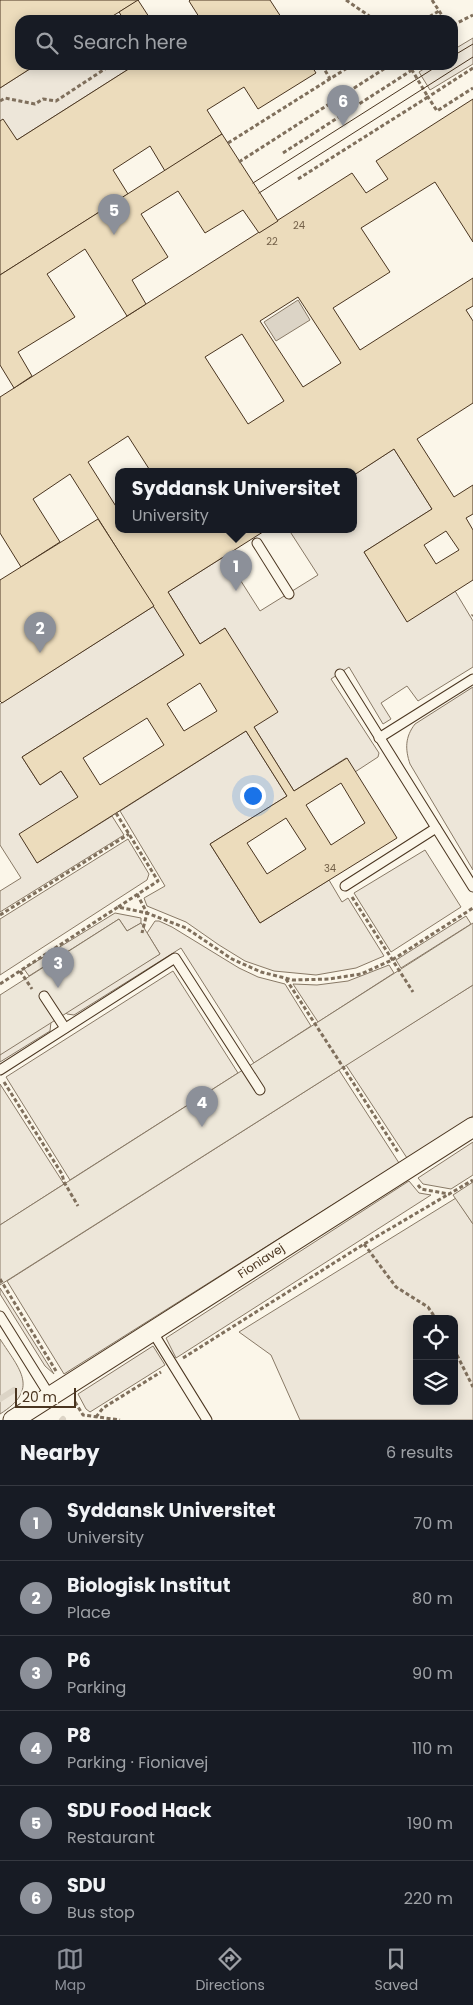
<!DOCTYPE html>
<html lang="en">
<head>
<meta charset="utf-8">
<style>
	body { margin:0; font-family:Poppins,sans-serif; background:#20242c; color:#f1f3f6 }
	.controls { position:absolute; right:15px; bottom:15px; display:grid; overflow:hidden; border-radius:10px; box-shadow:0 2px 12px #0003 }
	.controls button { width:45px; height:45px; display:grid; place-items:center; padding:0; border:0; border-bottom:1px solid #363941; background:#171b24; color:#f1f3f6; font:25px sans-serif }
	.scale { position:absolute; left:15px; bottom:12px; width:61px; box-sizing:border-box; padding-left:5px; border:2px solid #4a3520; border-top:0; font-size:14px; line-height:18px; white-space:nowrap; color:#4a3520; -webkit-text-stroke:4px #fbf6e9; paint-order:stroke }
	.you { position:absolute; left:252px; top:795px; width:18px; height:18px; margin:-12px; border:4px solid #fff; border-radius:50%; background:#1a73e8; box-shadow:0 0 0 8px #1a73e833 }
	.badge { display:grid; place-items:center; width:32px; height:32px; border-radius:50%; background:#8c9099; color:#fff; font-size:16px; font-weight:700 }
	.pin { position:absolute; translate:-50% -41px; filter:drop-shadow(0 1px 2px #0008) }
	.pin::after { content:''; position:absolute; top:26px; width:18px; height:15px; background:inherit; clip-path:polygon(0 0,100% 0,50% 100%) }
	.popup { position:absolute; left:115px; top:468px; width:242px; height:65px; box-sizing:border-box; display:grid; place-content:center; border-radius:10px; background:#171b24; filter:drop-shadow(0 1px 4px #0005); font-size:16px; white-space:nowrap; color:#9ea1a6 }
	.popup b { font-size:19px; color:#f1f3f6 }
	.popup::after { content:''; position:absolute; left:50%; top:100%; margin-left:-10px; border:10px solid transparent; border-top-color:#171b24 }
	.list { margin:0; padding:0; list-style:none }
	h2 { display:flex; justify-content:space-between; align-items:center; height:65px; margin:0; padding:0 20px; font-size:21px }
	h2 small { font-size:16px; font-weight:400; color:#9ea1a6 }
	.list li { display:grid; grid-template-columns:32px 1fr auto; gap:15px; align-items:center; box-sizing:border-box; height:75px; padding:0 20px; border-top:1px solid #363941 }
	.list b { display:block; font-size:19px; white-space:nowrap }
	.list p { margin:0; font-size:16px; white-space:nowrap; color:#9ea1a6 }
	.list em { font-size:16px; font-style:normal; color:#9ea1a6 }
	.icon { flex:none; width:28px; height:28px; fill:none; stroke:currentColor; stroke-width:2; stroke-linecap:round; stroke-linejoin:round }
	.map { position:relative; flex:none; width:473px; height:1420px; overflow:hidden }
	.search { position:absolute; background:#171b24; box-shadow:0 2px 12px #0003; left:15px; right:15px; top:15px; height:55px; display:flex; align-items:center; gap:12px; box-sizing:border-box; padding:0 18px; border-radius:15px; color:#9ea1a6; font-size:19px }
	.sheet { height:515px; background:#171b24 }
	nav { display:flex; justify-content:space-around; align-items:center; box-sizing:border-box; height:70px; border-top:1px solid #363941; background:#171b24; font-size:14px; color:#9ea1a6 }
	nav a { display:grid; justify-items:center; gap:2px }
	nav .on { color:#8c9099 }
	.map>svg:first-child { display:block }
</style>
</head>
<body>
<div class="map">
<svg width="473" height="1420" viewBox="0 0 473 1420">
	<rect width="100%" height="100%" fill="#fbf6e9"/>
	<!-- green -->
	<g fill="#ede6d9" stroke="#887966" fill-rule="evenodd">
		<path d="M473,38V64L430,90L419,72L430,65H453V50Z"/>
		<path d="M36,65H135L17,140L0,121V88Z"/>
		<path d="M394,449L432,509L364,552L407,621L455,591L473,621V667L418,701L407,686L381,703L391,719L383,724L349,667L331,679L379,753L378,757L355,772L346,758L294,791L254,727L225,628L200,644L168,592L225,556L260,611L318,575L289,530H354V475Z"/>
		<path d="M154,606L184,655L22,757L40,785L61,771L78,797L37,863L112,816L124,835L0,912V891L21,878L0,845V704Z"/>
		<path d="M473,687V870L410,764C405,749 405,737 415,724Z"/>
		<path d="M246,731L287,796L210,844L260,923L329,880L342,902L348,898L384,956L356,968L316,975L274,971L245,961L219,945L186,922L147,906L144,898L165,886L120,811Z"/>
		<path d="M128,839L149,874L147,880L0,975V919Z"/>
		<path d="M425,850L461,907L391,952L354,893Z"/>
		<path d="M115,913L141,918V923L127,931L119,919L29,976L24,969Z"/>
		<path d="M466,916L471,924L401,968L396,960Z"/>
		<path d="M155,921H159L172,927L239,968L258,977L285,984L311,1026L254,1063L181,948L74,1015L67,1014L64,1011L160,954L147,933Z"/>
		<path d="M389,965L394,973L318,1022L293,984L317,985L348,981Z"/>
		<path d="M173,971L238,1073L70,1180L6,1077Z"/>
		<path d="M473,985V1116L407,1158L346,1065Z"/>
		<path d="M44,1011L51,1022L50,1031L0,1062V1048Z"/>
		<path d="M339,1070L399,1163L64,1374L7,1281Z"/>
		<path d="M0,1084L64,1184L0,1225Z"/>
		<path d="M473,1142V1175L451,1189L423,1184L418,1178Z"/>
		<path d="M409,1181L419,1193L431,1195L176,1358L166,1338Z"/>
		<path d="M456,1198L473,1224V1420H300L271,1355L239,1332ZM417,1319H454V1401H417Z"/>
		<path d="M0,1288L54,1374L45,1366L0,1294Z"/>
		<path d="M0,1339C20,1370 40,1389 0,1414Z"/>
		<path d="M153,1346L165,1365L90,1412L86,1409L78,1394Z"/>
	</g>
	<!-- parking -->
	<g fill="#ede7d9" stroke="#887966">
		<path d="M119,919L127,931L141,923L160,954L0,1055V995Z"/>
		<path d="M473,923V985L0,1285V1225Z"/>
		<path d="M473,1182V1224L453,1195Z"/>
	</g>
	<!-- water -->
	<path fill="#dcd4c6" stroke="#887966" d="M298,300L310,320L276,341L264,322Z"/>
	<g fill="none" stroke-linecap="round" stroke-linejoin="round">
		<!-- stream -->
		<g stroke="#dcd4c6" stroke-width="6">
			<path d="M0,1399L14,1390"/>
			<path d="M62,1420L63,1419"/>
		</g>
	</g>
	<!-- building -->
	<g fill="#ecdcbc" stroke="#4a3520" fill-rule="evenodd">
		<path d="M0,0H139L106,20H20V65H36L0,88Z"/>
		<path d="M138,0L151,20H124L119,12Z"/>
		<path d="M190,0H270L283,20H201L189,1Z"/>
		<path d="M135,65H311L316,73L258,109L244,87L207,110L222,134L165,171L150,146L113,170L128,194L0,275V121L3,119L17,140Z"/>
		<path d="M473,99V242L435,182L361,228L390,272L333,308L360,350L473,278V306L466,310L473,321V403L417,439L454,497L473,485V514L466,518L473,530V580L407,622L364,552L432,509L394,449L354,475V472H151L128,436L88,462L117,508L119,507V530H266L168,592L200,644L225,628L278,712L254,727L294,791L347,758L397,838L260,923L210,844L287,796L246,731L37,863L19,834L78,797L61,771L40,785L22,757L184,655L70,474L33,499L60,542L21,567L0,533V397L352,173L366,193L388,179L376,161ZM298,297L341,363L303,387L260,321ZM242,334L284,401L248,424L205,357ZM446,531L459,550L436,564L424,545ZM200,683L217,711L184,731L167,704ZM147,718L164,745L100,785L83,758ZM341,783L365,823L331,845L306,805ZM286,818L306,849L267,874L247,843Z"/>
		<path d="M222,134L278,221L259,233L243,210L205,233L178,191L141,214L168,257L132,280L146,304L127,316L85,249L47,274L75,317L18,352L32,376L14,388L0,365V275Z"/>
		<path d="M98,519L154,606L2,703L0,701V580Z"/>
	</g>
	<g fill="none" stroke-linecap="round" stroke-linejoin="round">
		<defs>
			<g id="service">
				<path d="M257,543L289,594"/>
				<path d="M340,674L473,887"/>
				<path d="M379,738L473,679"/>
				<path d="M345,886L436,828"/>
				<path d="M44,996L65,1028"/>
				<path d="M0,1070L175,958L260,1090"/>
				<path d="M0,1316L50,1396"/>
				<path d="M152,1331L207,1420"/>
			</g>
			<path id="minor" d="M13,1420L473,1127"/>
		</defs>
		<!-- service casing -->
		<use href="#service" stroke="#4a3520" stroke-width="11"/>
		<!-- minor casing -->
		<use href="#minor" stroke="#4a3520" stroke-width="21"/>
		<!-- path -->
		<g stroke="#7f6f5c" stroke-width="3" stroke-dasharray="4 2.5" stroke-linecap="butt">
			<path d="M346,0L375,20"/>
			<path d="M432,0L445,20"/>
			<path d="M424,20L439,11"/>
			<path d="M453,25L473,15"/>
			<path d="M322,65L330,79"/>
			<path d="M473,68L428,97L437,111L473,88"/>
			<path d="M0,101L5,98L35,104L43,99L56,101L111,65"/>
			<path d="M228,143L352,65"/>
			<path d="M283,153L412,70"/>
			<path d="M239,162L390,65"/>
			<path d="M298,179L428,97L409,65"/>
			<path d="M472,616L473,615"/>
			<path d="M116,813L158,881L118,907"/>
			<path d="M137,894L147,913L142,933"/>
			<path d="M352,897L413,992"/>
			<path d="M0,915L129,834"/>
			<path d="M20,971L32,989"/>
			<path d="M286,979L398,1152"/>
			<path d="M0,984L118,907L147,913L186,928L232,959L261,972L293,980L329,979L361,974L392,960L473,908"/>
			<path d="M4,1082L62,1174L64,1182L78,1206"/>
			<path d="M418,1185L421,1189L449,1194L473,1180"/>
			<path d="M364,1244L396,1287L428,1307L436,1319"/>
			<path d="M0,1279L56,1371"/>
			<path d="M454,1349L473,1387"/>
			<path d="M183,1358L364,1244L449,1194"/>
			<path d="M75,1402L83,1415L120,1420"/>
			<path d="M96,1417L103,1408L161,1372"/>
		</g>
		<!-- service -->
		<use href="#service" stroke="#fbf6e9" stroke-width="9"/>
		<!-- minor -->
		<use href="#minor" stroke="#fbf6e9" stroke-width="19"/>
		<!-- tram -->
		<g stroke="#4a3520" stroke-width="1">
			<path d="M453,56L473,44"/>
			<path d="M253,183L439,65"/>
			<path d="M259,193L473,57"/>
		</g>
	</g>
	<g text-anchor="middle" stroke-width="4" stroke-linejoin="round" paint-order="stroke">
		<!-- number labels -->
		<g font-size="10" fill="#725f47">
			<text x="299" y="229">24</text>
			<text x="272" y="245">22</text>
			<text x="330" y="872">34</text>
		</g>
		<!-- street labels -->
		<g font-size="12" fill="#4a3520" stroke="#fbf6e9">
			<text transform="translate(261 1261) rotate(-33)" y="4">Fioniavej</text>
		</g>
	</g>
</svg>
<div class="controls">
<button><svg class="icon" aria-label="locate" viewBox="0 0 24 24"><circle cx="12" cy="12" r="6"/><path d="M12 2v4M12 18v4M2 12h4M18 12h4"/></svg></button>
<button><svg class="icon" aria-label="layers" viewBox="0 0 24 24"><path d="M12 4l9 5-9 5-9-5zM3 14l9 5 9-5"/></svg></button>
</div>
<div class="scale">20 m</div>
<div class="you"></div>
<div class="pin badge" style="left:236px;top:591px">1</div>
<div class="popup"><b>Syddansk Universitet</b>University</div>
<div class="pin badge" style="left:40px;top:653px">2</div>
<div class="pin badge" style="left:58px;top:988px">3</div>
<div class="pin badge" style="left:202px;top:1127px">4</div>
<div class="pin badge" style="left:114px;top:235px">5</div>
<div class="pin badge" style="left:343px;top:126px">6</div>
<div class="search"><svg class="icon" aria-label="search" viewBox="0 0 24 24"><circle cx="10" cy="10" r="6"/><path d="M15 15l6 6"/></svg>Search here</div>
</div>
<section class="sheet">
<h2>Nearby<small>6 results</small></h2>
<ul class="list">
<li><span class="badge">1</span><div><b>Syddansk Universitet</b><p>University</p></div><em>70 m</em></li>
<li><span class="badge">2</span><div><b>Biologisk Institut</b><p>Place</p></div><em>80 m</em></li>
<li><span class="badge">3</span><div><b>P6</b><p>Parking</p></div><em>90 m</em></li>
<li><span class="badge">4</span><div><b>P8</b><p>Parking · Fioniavej</p></div><em>110 m</em></li>
<li><span class="badge">5</span><div><b>SDU Food Hack</b><p>Restaurant</p></div><em>190 m</em></li>
<li><span class="badge">6</span><div><b>SDU</b><p>Bus stop</p></div><em>220 m</em></li>
</ul>
</section>
<nav>
<a class="on"><svg class="icon" aria-label="map" viewBox="0 0 24 24"><path d="M3 6l6-2 6 2 6-2v14l-6 2-6-2-6 2zM9 4v14M15 6v14"/></svg>Map</a>
<a><svg class="icon" aria-label="directions" viewBox="0 0 24 24"><path d="M12 3l9 9-9 9-9-9zM9 14v-3h6M13 9l2 2-2 2"/></svg>Directions</a>
<a><svg class="icon" aria-label="saved" viewBox="0 0 24 24"><path d="M7 4h10v16l-5-4-5 4z"/></svg>Saved</a>
</nav>
</body>
</html>
